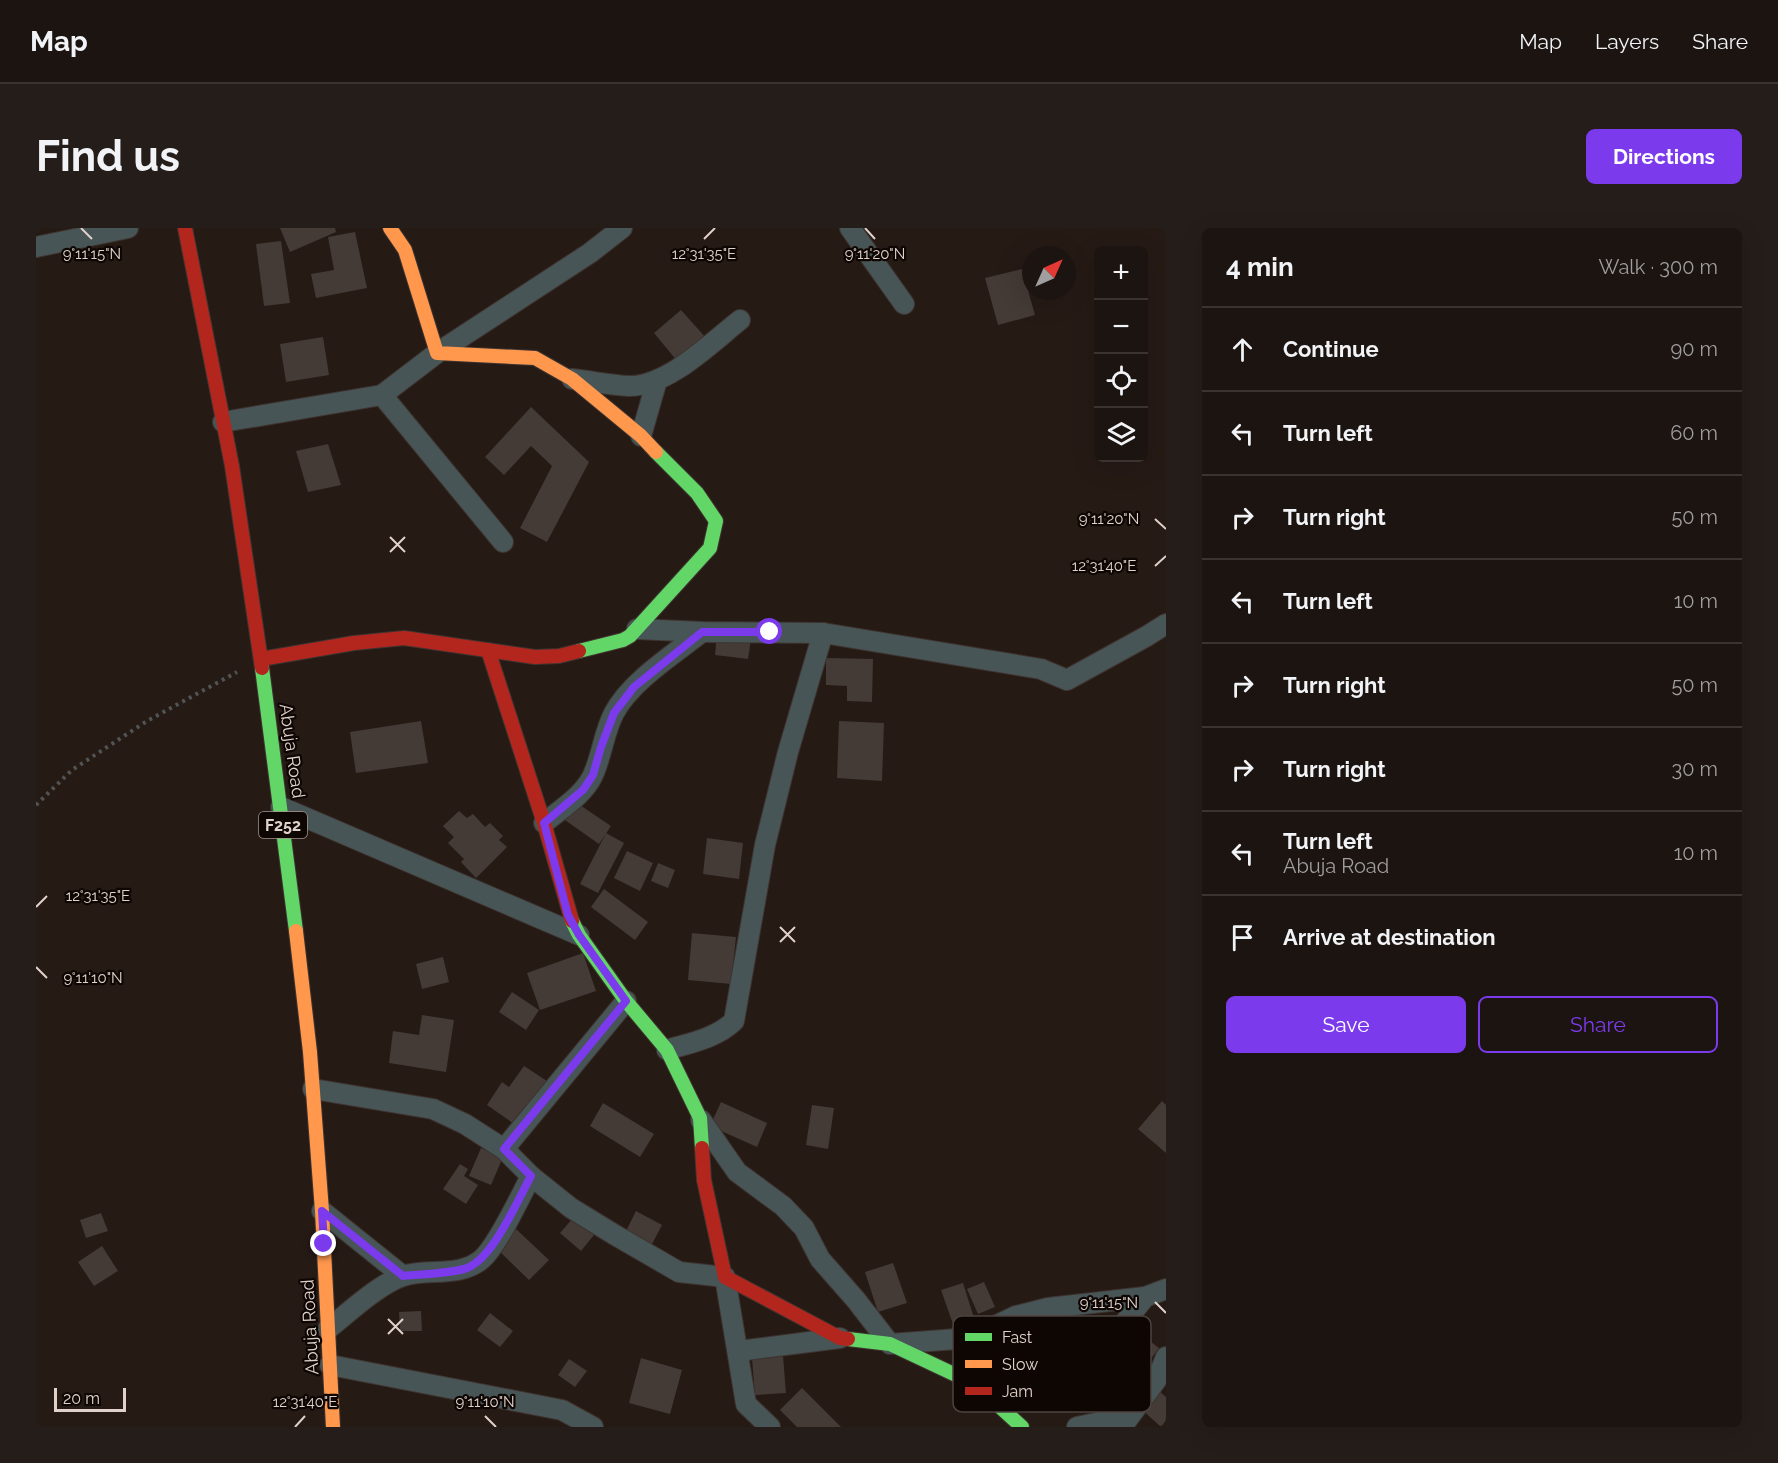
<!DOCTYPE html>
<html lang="en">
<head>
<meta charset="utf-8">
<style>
	body { margin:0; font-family:Raleway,sans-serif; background:#251d19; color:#f1f3f6 }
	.controls { position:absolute; right:18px; top:18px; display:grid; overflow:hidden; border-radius:9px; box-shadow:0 6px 24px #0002 }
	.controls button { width:54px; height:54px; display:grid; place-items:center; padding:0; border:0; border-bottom:2px solid #3a3330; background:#1c1410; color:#f1f3f6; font:30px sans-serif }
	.compass { position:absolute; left:986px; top:18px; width:54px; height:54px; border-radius:50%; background:#1c1410; box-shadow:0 6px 24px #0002; rotate:45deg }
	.scale { position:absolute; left:18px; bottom:15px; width:72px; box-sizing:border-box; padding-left:6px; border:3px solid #e0d1cb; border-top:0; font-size:16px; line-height:21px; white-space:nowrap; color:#e0d1cb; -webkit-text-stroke:4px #0e0603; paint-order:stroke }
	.stop { position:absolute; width:18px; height:18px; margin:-14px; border:4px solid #7c3aed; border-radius:50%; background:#fff }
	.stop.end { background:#7c3aed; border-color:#fff; box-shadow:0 2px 6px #0008 }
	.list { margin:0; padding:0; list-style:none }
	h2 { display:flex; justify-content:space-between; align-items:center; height:78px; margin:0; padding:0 24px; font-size:26px }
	h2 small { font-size:20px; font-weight:400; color:#a09e9f }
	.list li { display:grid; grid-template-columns:39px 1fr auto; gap:18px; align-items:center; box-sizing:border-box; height:84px; padding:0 24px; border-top:2px solid #3a3330 }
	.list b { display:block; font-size:22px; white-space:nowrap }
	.list p { margin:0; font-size:20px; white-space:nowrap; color:#a09e9f }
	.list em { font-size:20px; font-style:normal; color:#a09e9f }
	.actions { display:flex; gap:12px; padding:18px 24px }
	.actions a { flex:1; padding:14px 0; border:2px solid #7c3aed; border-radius:9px; text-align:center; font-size:21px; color:#7c3aed }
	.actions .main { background:#7c3aed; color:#fff }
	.icon { flex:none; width:33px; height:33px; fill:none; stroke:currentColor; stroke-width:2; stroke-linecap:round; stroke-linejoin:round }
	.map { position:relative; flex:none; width:1130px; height:1199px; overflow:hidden; border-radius:9px }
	header { display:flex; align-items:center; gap:36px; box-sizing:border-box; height:84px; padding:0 30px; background:#1c1410; border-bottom:2px solid #3a3330 }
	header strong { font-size:28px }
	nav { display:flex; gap:33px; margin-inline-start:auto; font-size:21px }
	.intro { display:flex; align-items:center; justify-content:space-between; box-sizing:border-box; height:144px; padding:0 36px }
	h1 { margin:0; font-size:42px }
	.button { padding:15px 27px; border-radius:9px; background:#7c3aed; color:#fff; font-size:21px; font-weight:700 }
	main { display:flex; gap:36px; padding:0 36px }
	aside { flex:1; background:#1c1410; border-radius:9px; box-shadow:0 6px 24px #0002 }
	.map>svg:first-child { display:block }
</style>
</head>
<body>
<header>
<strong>Map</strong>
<nav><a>Map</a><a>Layers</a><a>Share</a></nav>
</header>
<div class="intro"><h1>Find us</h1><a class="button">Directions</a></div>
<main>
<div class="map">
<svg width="1130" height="1199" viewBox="0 0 1130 1199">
	<rect width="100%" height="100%" fill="#261a15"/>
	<!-- building -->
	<g fill="#443a36">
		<path d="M244,0H299L300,4L254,24Z"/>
		<path d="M319,4L331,60L280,70L275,46L298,42L292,9Z"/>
		<path d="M245,13L254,75L228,78L220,16Z"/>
		<path d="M986,41L999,87L962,97L949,50Z"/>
		<path d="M645,82L670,110L642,134L618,105Z"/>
		<path d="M287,109L293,147L250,154L244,116Z"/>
		<path d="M495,179L553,234L511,314L484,300L516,238L495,218L468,247L449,229Z"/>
		<path d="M292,216L305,257L272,264L260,223Z"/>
		<path d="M681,406L715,411L712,431L679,427Z"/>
		<path d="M790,430L837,431L836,474L811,473V458L790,457Z"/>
		<path d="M385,493L392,535L320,545L314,504Z"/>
		<path d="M803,493L848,495L846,553L801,550Z"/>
		<path d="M538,573L575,598L563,616L526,590Z"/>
		<path d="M423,583L431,590L437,586L449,599L454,595L467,608L463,612L471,619L440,650L425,634L428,631L412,615L418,609L407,598Z"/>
		<path d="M570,605L588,615L562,665L544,656Z"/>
		<path d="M671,610L707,615L703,651L667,646Z"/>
		<path d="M591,623L617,635L604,663L578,650Z"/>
		<path d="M622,635L639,642L632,660L615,653Z"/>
		<path d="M568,661L612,694L599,712L555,679Z"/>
		<path d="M656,705L700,709L695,756L652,752Z"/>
		<path d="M547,725L560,763L504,782L491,745Z"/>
		<path d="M407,729L413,754L386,761L380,736Z"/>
		<path d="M476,764L503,782L490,802L463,784Z"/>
		<path d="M386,787L418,792L410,844L353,835L357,803L383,807Z"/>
		<path d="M488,838L511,853L481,898L451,877L466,854L473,859Z"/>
		<path d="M1126,873L1130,877V925L1102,901Z"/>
		<path d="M685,874L731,895L721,919L674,898Z"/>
		<path d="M567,875L618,906L604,929L554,898Z"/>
		<path d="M776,877L798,880L792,921L770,917Z"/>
		<path d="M445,920L467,929L455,957L433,948Z"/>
		<path d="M424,936L432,941L428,948L442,957L430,976L407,961Z"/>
		<path d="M600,983L626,997L615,1018L589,1005Z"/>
		<path d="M65,985L72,1003L50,1010L44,992Z"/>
		<path d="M537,990L558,1007L545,1023L524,1005Z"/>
		<path d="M480,1001L513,1032L493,1052L461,1021Z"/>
		<path d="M66,1018L82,1043L58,1058L42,1034Z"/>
		<path d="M857,1035L871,1075L842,1084L829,1044Z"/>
		<path d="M948,1054L959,1079L942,1086L931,1061Z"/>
		<path d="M927,1055L938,1090L917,1096L905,1062Z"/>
		<path d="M385,1083L386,1103H364L363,1084Z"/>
		<path d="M454,1085L477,1103L464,1119L441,1102Z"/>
		<path d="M1102,1104L1123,1120L1106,1143L1084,1127Z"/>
		<path d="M747,1128L750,1165L719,1167L716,1131Z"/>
		<path d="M605,1130L646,1142L634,1186L593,1175Z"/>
		<path d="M533,1131L551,1143L539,1159L522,1147Z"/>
		<path d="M766,1160L805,1199H761L744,1182Z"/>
		<path d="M1121,1161L1130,1169V1199H1125L1104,1180Z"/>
	</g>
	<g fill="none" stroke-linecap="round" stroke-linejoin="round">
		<defs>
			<g id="street">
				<path d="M814,0L868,76"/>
				<path d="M0,19L92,0"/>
				<path d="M536,151C555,153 574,157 593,158C631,159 675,115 704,92"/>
				<path d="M346,167L467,314"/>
				<path d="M187,194L346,167L401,125L554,25L586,0"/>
				<path d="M605,208L621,152"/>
				<path d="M601,401L666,404L787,405L1005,441L1031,452L1111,408L1130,396"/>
				<path d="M245,579L543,707"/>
				<path d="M508,595C525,581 548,567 557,547C566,527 568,504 578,485C595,453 637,427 666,404"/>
				<path d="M631,822C654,815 681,810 698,793L729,617L752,524L787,405"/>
				<path d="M277,861L397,881L429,896L468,921L495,948L535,980L579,1007L643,1044L689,1049L710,1176L734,1199"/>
				<path d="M665,892L701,944L747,978L768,1000L784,1031L820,1072L854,1116L934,1110L980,1088L1012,1080L1109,1069L1130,1061"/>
				<path d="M468,921L590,773"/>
				<path d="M286,983L367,1048"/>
				<path d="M292,1101C312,1085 343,1056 367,1048C392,1040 424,1050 446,1031C462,1017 484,969 495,948"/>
				<path d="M934,1110L1061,1129L1109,1069"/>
				<path d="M703,1123L804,1110"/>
				<path d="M294,1137L526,1182L557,1199"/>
				<path d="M1041,1199L1093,1188"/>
				<path d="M1086,1199L1121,1151L1130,1129"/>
			</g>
			<g id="fast">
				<path d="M543,423L587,412L594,408L674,320L680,293L661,265L620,224"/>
				<path d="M226,440L260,703"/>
				<path d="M536,693L543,707L590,773L631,822L664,890L666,920"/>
				<path d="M812,1111L854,1116L939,1156L986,1199"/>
			</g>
			<g id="slow">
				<path d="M354,0L369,22L401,125L499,130L536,151L605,208L620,224"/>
				<path d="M260,703L274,824L286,983L297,1199"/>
			</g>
			<g id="jam">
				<path d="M149,0L196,238L226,440"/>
				<path d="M452,422L508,595L536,693"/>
				<path d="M225,431L318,415L368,410L499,429L523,428L543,423"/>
				<path d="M666,920L668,952L689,1049L804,1110L812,1111"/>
			</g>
		</defs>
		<!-- street casing -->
		<use href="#street" stroke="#3e3430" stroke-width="22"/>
		<!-- fast casing -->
		<use href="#fast" stroke="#3e3430" stroke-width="16"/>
		<!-- slow casing -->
		<use href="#slow" stroke="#3e3430" stroke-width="16"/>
		<!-- jam casing -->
		<use href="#jam" stroke="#3e3430" stroke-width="16"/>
		<!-- path -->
		<path stroke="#505454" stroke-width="4" stroke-dasharray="3 4.5" stroke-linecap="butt" d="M0,577L36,542L111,493L201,444"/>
		<!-- street -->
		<use href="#street" stroke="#485556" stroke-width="20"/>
		<!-- fast -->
		<use href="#fast" stroke="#63d668" stroke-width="14"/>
		<!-- slow -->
		<use href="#slow" stroke="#ff974d" stroke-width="14"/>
		<!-- jam -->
		<use href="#jam" stroke="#b3261e" stroke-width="14"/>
	</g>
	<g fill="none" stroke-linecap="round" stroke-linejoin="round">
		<!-- route -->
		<path stroke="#7c3aed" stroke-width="8" d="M288,1016L286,983L367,1048C387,1046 408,1046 428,1041C456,1034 481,973 495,948L468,921L590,773L543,707L532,687L508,595L547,562L557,547L565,519L578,485L598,459L666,404H734"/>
	</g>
	<!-- ticks -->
	<path fill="none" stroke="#e0d1cb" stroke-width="2" d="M45,0L56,11M829,0L839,11M668,11L679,0M1119,291L1130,301M354,309L369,324M354,324L369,309M1119,338L1130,328M0,679L11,668M744,699L759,714M744,714L759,699M0,739L11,750M1119,1074L1130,1085M352,1091L367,1106M352,1106L367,1091M449,1188L460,1199M259,1199L269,1188"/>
	<g text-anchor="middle" stroke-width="4.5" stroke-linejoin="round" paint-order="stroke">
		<!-- shield labels -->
		<rect fill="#0e0603" stroke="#a1948f" stroke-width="1.5" x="223" y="584" width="48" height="26" rx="4.5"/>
		<g font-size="16" font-weight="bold" fill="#e0d1cb">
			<text x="247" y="603">F252</text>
		</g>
		<!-- street labels -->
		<g font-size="18" fill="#e0d1cb" stroke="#0e0603">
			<text transform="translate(256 523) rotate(82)" y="6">Abuja Road</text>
			<text transform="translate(274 1099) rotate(-93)" y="6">Abuja Road</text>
		</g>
	</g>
	<!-- legend -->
	<rect x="917" y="1088" width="198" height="96" rx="9" fill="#0e0603" stroke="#4d433f" stroke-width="1.5"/>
	<rect x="929" y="1105" width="27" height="8" fill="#63d668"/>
	<rect x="929" y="1132" width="27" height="8" fill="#ff974d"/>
	<rect x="929" y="1159" width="27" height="8" fill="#b3261e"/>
	<g font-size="16" fill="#e0d1cb">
		<text x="966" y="1115">Fast</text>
		<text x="966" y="1142">Slow</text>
		<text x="966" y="1169">Jam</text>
	</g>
	<g font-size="15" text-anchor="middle" fill="#e0d1cb" stroke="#0e0603" stroke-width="4.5" stroke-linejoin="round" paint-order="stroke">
		<text x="56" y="31">9°11'15"N</text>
		<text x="668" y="31">12°31'35"E</text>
		<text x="839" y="31">9°11'20"N</text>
		<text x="1073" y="296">9°11'20"N</text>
		<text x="1068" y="343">12°31'40"E</text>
		<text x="62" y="673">12°31'35"E</text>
		<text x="57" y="755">9°11'10"N</text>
		<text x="1073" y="1080">9°11'15"N</text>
		<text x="269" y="1179">12°31'40"E</text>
		<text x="449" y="1179">9°11'10"N</text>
	</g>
</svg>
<div class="controls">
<button>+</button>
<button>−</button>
<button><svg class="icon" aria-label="locate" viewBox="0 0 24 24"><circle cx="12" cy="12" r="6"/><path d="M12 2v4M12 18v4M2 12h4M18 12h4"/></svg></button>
<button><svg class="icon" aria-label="layers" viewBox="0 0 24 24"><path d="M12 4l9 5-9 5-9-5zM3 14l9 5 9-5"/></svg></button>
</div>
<svg class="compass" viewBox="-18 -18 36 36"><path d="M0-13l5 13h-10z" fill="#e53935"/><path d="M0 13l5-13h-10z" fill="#a09e9f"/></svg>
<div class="scale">20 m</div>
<div class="stop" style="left:734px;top:404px"></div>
<div class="stop end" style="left:288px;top:1016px"></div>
</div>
<aside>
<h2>4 min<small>Walk · 300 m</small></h2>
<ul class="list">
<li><svg class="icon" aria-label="ahead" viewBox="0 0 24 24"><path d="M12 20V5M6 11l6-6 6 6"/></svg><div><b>Continue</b></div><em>90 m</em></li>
<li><svg class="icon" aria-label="left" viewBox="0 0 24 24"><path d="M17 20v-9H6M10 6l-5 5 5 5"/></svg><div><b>Turn left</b></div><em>60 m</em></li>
<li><svg class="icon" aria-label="right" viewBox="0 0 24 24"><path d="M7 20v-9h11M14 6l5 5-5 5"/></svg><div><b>Turn right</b></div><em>50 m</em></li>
<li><svg class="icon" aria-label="left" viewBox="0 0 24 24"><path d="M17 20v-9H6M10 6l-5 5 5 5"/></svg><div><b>Turn left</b></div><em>10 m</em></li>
<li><svg class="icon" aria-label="right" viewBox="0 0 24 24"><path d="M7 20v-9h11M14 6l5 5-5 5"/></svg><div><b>Turn right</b></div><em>50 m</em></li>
<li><svg class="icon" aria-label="right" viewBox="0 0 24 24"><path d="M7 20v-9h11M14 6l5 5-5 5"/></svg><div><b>Turn right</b></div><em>30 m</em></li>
<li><svg class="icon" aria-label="left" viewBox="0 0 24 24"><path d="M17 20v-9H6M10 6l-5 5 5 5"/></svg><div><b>Turn left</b><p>Abuja Road</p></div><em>10 m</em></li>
<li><svg class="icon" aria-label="arrive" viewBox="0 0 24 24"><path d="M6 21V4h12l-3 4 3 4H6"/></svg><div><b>Arrive at destination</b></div></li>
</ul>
<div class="actions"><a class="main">Save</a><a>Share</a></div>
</aside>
</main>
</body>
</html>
